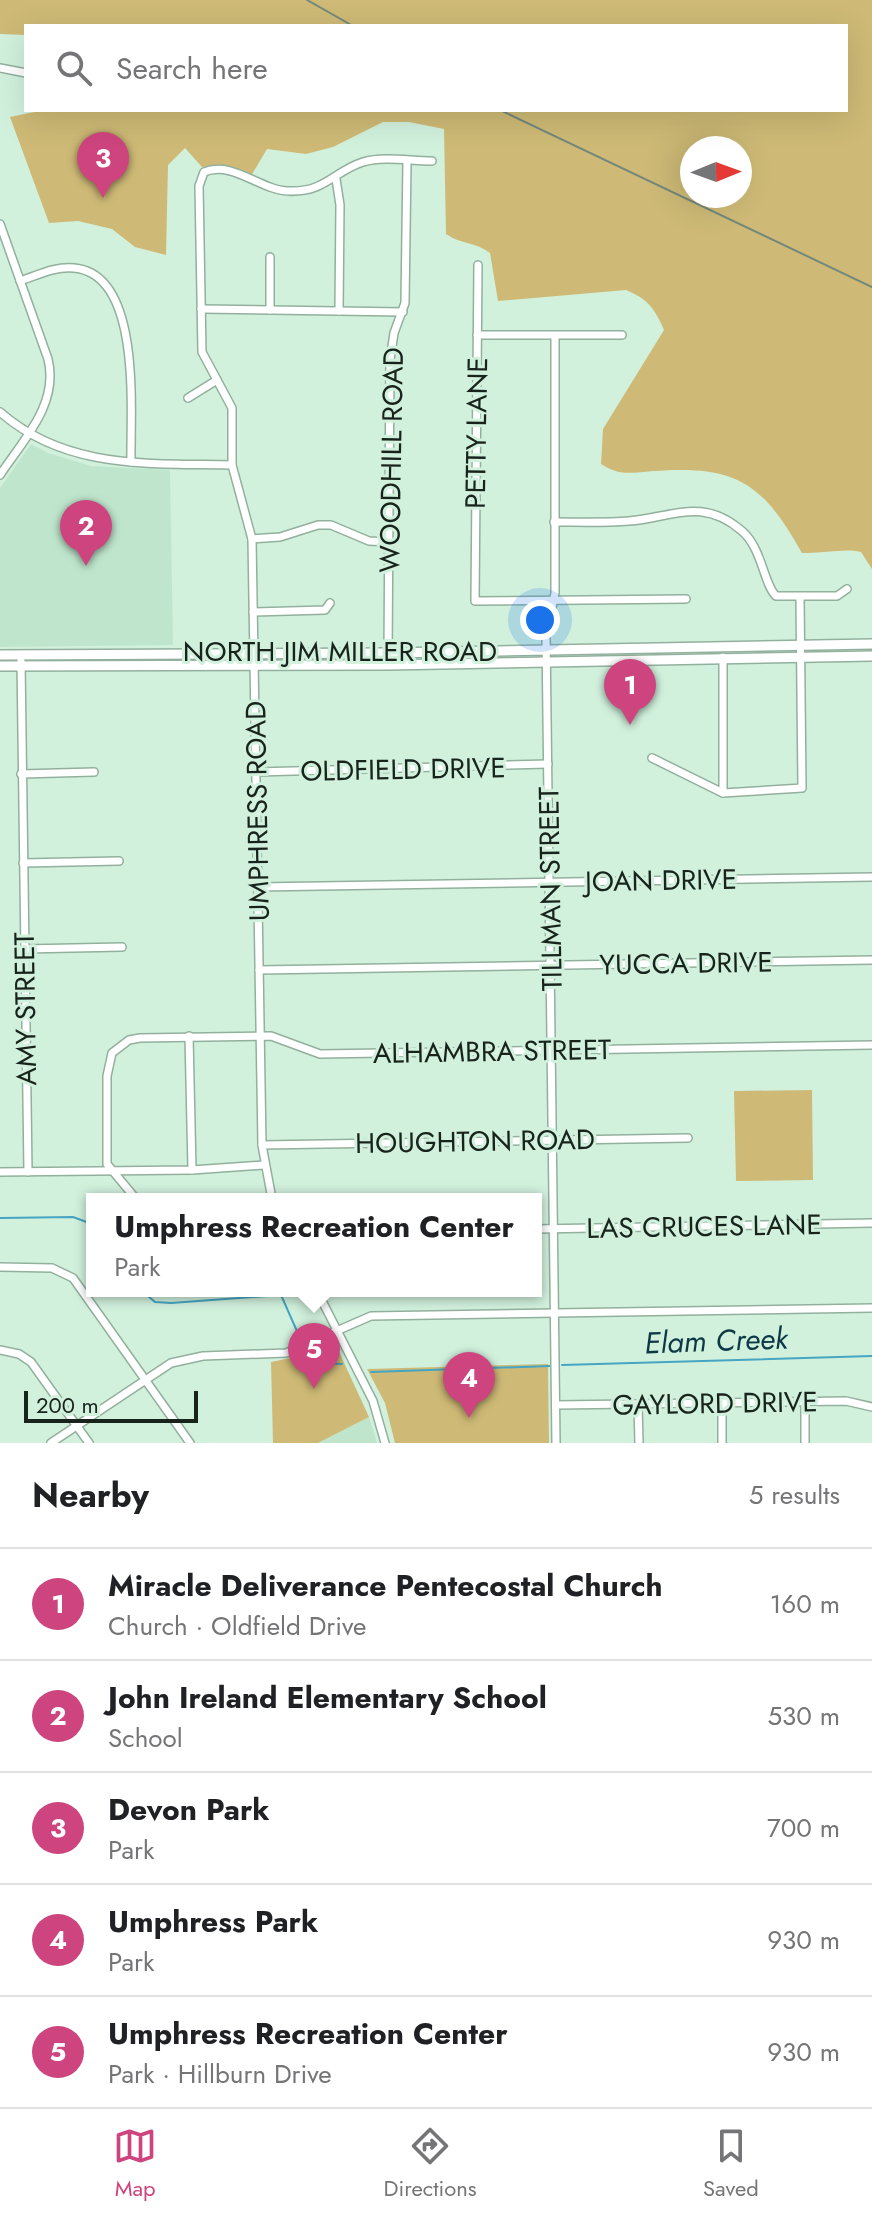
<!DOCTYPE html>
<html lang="en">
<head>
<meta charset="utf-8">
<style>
	body { margin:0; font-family:Jost,sans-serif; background:#f2f2f2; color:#202124 }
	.compass { position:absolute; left:680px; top:136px; width:72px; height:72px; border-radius:50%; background:#fff; box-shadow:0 8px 32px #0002; rotate:89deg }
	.scale { position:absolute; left:24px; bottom:20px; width:174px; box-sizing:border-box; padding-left:8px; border:4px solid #18231c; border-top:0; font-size:22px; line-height:28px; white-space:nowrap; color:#18231c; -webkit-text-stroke:6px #d1f1dd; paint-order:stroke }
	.you { position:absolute; left:540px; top:620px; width:28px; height:28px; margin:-20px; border:6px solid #fff; border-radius:50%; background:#1a73e8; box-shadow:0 0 0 12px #1a73e833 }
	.badge { display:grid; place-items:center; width:52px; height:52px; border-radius:50%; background:#cd447e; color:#fff; font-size:26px; font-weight:700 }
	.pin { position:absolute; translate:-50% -66px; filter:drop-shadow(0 2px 4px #0008) }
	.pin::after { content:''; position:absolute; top:42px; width:28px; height:24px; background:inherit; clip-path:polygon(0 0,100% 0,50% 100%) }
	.popup { position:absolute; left:86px; top:1193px; width:456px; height:104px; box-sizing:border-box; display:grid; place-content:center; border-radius:0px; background:#fff; filter:drop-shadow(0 2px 6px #0005); font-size:26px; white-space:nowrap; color:#757577 }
	.popup b { font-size:30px; color:#202124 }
	.popup::after { content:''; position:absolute; left:50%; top:100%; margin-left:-16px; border:16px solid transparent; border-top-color:#fff }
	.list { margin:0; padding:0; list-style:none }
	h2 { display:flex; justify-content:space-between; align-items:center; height:104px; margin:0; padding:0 32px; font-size:34px }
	h2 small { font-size:26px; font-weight:400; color:#757577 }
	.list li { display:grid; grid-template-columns:52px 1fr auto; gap:24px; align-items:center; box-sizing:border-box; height:112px; padding:0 32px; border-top:2px solid #e0e0e0 }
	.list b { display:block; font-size:30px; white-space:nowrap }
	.list p { margin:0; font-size:26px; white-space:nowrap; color:#757577 }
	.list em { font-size:26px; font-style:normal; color:#757577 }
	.icon { flex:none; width:44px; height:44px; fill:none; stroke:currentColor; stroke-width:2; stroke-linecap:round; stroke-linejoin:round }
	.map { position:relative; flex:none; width:872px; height:1443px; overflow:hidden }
	.search { position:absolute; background:#fff; box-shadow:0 8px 32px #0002; left:24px; right:24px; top:24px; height:88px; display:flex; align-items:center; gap:20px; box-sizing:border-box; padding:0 28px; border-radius:0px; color:#757577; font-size:30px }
	.sheet { height:664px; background:#fff }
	nav { display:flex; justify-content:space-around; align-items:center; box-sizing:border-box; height:112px; border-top:2px solid #e0e0e0; background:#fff; font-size:22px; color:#757577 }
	nav a { display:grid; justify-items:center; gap:4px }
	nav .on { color:#cd447e }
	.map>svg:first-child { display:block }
</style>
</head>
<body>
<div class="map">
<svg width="872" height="1443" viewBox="0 0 872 1443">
	<rect width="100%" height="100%" fill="#d1f1dd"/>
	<!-- built -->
	<g fill="#bfe6cd">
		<path d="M31,444L48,453L91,466L170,470L173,645L0,647V488Z"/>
		<path d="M369,1417L377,1443H318Z"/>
	</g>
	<!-- green -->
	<g fill="#ceba76" fill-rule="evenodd">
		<path d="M0,0H872V569L861,552C842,548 823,554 802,553C762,482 736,465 653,471C631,473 619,476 601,464L603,429L664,330C655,309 648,299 626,290L498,301L490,253C476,242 460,244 446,234L444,129L409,122H383L333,147L306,154L267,149L251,176L228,166L202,167L185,148L168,165L166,255L135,247L112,229L78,221L49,223L10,117L44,110H846V26H26V35L0,34ZM692,148H740V196H692Z"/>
		<path d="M812,1090L813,1180L736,1181L734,1091Z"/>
		<path d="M334,1341L369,1417L318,1443H273L271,1362L300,1356Z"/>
		<path d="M548,1364L549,1443H395L385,1403L367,1369Z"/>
	</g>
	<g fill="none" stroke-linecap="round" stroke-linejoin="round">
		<!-- stream -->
		<g stroke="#45a5c2" stroke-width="2">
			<path d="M0,1218L73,1217L92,1224"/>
			<path d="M142,1291L155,1302L171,1303L281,1295L300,1338"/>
			<path d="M308,1353L317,1363L342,1364"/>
			<path d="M562,1365L872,1356"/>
			<path d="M371,1372L550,1366"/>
		</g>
		<defs>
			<g id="minor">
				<path d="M0,68L26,73"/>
				<path d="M336,179L340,205L339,311"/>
				<path d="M0,224L48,359C59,404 24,439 0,475"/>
				<path d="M478,265L475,601L686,599"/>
				<path d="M20,281C38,275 55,266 74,268C143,274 130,414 131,462"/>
				<path d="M201,309L403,312"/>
				<path d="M270,310V257"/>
				<path d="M477,335H622"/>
				<path d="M555,336V593L546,636L556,1443"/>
				<path d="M188,398L217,380"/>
				<path d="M0,412C66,470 149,463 232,465"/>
				<path d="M554,522C579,522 604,523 629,521C671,518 702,496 742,531C762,548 764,585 776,596H837L847,589"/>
				<path d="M252,539L280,537L318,525H331L369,541L389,542"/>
				<path d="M253,612L325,610L330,603"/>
				<path d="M388,655L390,360L394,333L405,303L407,161"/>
				<path d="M723,657V793"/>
				<path d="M21,661L28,1172"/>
				<path d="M652,758L723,793L802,788L800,597"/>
				<path d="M257,772L548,764"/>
				<path d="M21,774L94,772"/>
				<path d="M23,863L119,861"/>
				<path d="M258,887L872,877"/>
				<path d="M24,949L122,947"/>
				<path d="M259,970L872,960"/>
				<path d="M189,1036L192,1170"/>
				<path d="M262,1145L688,1138"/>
				<path d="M0,1172L192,1170L264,1165"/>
				<path d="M136,1199L107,1164V1076L112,1053L129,1040L140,1038L271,1036L320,1054L872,1045"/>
				<path d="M272,1199L262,1145L252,539L232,465V408L202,352L199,186L204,172C232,160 260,190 288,191C325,193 334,171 363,162C384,156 410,161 432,161"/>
				<path d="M536,1229L872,1223"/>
				<path d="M0,1267L52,1268L73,1278L190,1443"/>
				<path d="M317,1291L373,1401L385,1443"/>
				<path d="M0,1350L19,1354L31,1362L89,1443"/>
				<path d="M805,1401V1443"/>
				<path d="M722,1403V1443"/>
				<path d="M638,1404L639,1443"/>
				<path d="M556,1405L846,1401L872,1407"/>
				<path d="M51,1443L171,1363L203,1356L286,1353L371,1316L872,1308"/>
			</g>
			<g id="major">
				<path d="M0,655L388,653L872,644"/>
				<path d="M0,666L388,665L872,656"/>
			</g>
		</defs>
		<!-- minor casing -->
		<use href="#minor" stroke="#92b09d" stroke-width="10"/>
		<!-- major casing -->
		<use href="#major" stroke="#92b09d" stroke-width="12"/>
		<!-- minor -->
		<use href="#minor" stroke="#fff" stroke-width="7"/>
		<!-- major -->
		<use href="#major" stroke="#fff" stroke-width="9"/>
		<!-- tram -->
		<g stroke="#73887b" stroke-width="2">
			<path d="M307,0L353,26"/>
			<path d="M500,110L872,287"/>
		</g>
	</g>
	<g text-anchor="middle" stroke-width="6" stroke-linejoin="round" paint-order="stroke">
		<!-- street labels -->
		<g font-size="28" fill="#18231c" stroke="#d1f1dd">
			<text transform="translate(476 433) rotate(-89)" y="10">PETTY LANE</text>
			<text transform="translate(391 460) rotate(-89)" y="10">WOODHILL ROAD</text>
			<text x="340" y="661">NORTH JIM MILLER ROAD</text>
			<text transform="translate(403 769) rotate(-1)" y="10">OLDFIELD DRIVE</text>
			<text transform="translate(257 811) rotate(-91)" y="10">UMPHRESS ROAD</text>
			<text transform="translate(661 880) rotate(-1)" y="10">JOAN DRIVE</text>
			<text transform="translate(550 889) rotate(-91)" y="10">TILLMAN STREET</text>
			<text transform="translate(686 963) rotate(-1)" y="10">YUCCA DRIVE</text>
			<text transform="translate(25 1009) rotate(-91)" y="10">AMY STREET</text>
			<text transform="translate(492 1051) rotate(-1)" y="10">ALHAMBRA STREET</text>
			<text transform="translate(475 1141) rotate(-1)" y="10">HOUGHTON ROAD</text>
			<text transform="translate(704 1226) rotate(-1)" y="10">LAS CRUCES LANE</text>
			<text transform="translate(715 1403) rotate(-1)" y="10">GAYLORD DRIVE</text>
		</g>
		<!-- water labels -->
		<g font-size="30" font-style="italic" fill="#0d3946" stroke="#d1f1dd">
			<text transform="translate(716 1341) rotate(-2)" y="10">Elam Creek</text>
		</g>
	</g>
</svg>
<svg class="compass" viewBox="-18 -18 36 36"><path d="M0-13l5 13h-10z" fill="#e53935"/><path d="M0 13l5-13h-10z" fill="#757577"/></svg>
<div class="scale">200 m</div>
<div class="you"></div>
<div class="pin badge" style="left:630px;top:725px">1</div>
<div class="pin badge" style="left:86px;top:566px">2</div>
<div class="pin badge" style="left:103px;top:198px">3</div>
<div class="pin badge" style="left:469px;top:1418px">4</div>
<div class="pin badge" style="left:314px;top:1389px">5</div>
<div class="popup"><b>Umphress Recreation Center</b>Park</div>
<div class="search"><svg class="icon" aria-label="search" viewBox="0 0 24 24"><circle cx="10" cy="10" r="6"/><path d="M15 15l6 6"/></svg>Search here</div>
</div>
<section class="sheet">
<h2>Nearby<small>5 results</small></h2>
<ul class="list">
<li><span class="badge">1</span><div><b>Miracle Deliverance Pentecostal Church</b><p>Church · Oldfield Drive</p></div><em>160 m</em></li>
<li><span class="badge">2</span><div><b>John Ireland Elementary School</b><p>School</p></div><em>530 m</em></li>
<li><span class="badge">3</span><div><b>Devon Park</b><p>Park</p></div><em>700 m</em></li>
<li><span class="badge">4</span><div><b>Umphress Park</b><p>Park</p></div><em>930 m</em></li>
<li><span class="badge">5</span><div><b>Umphress Recreation Center</b><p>Park · Hillburn Drive</p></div><em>930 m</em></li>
</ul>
</section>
<nav>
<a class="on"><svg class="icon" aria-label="map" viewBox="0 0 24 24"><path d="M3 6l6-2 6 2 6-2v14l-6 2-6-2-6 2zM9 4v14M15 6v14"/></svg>Map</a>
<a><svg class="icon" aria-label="directions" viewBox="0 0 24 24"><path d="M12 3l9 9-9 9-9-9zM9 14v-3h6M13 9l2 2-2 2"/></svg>Directions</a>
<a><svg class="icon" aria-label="saved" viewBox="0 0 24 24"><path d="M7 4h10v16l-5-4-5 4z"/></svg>Saved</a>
</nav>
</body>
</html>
